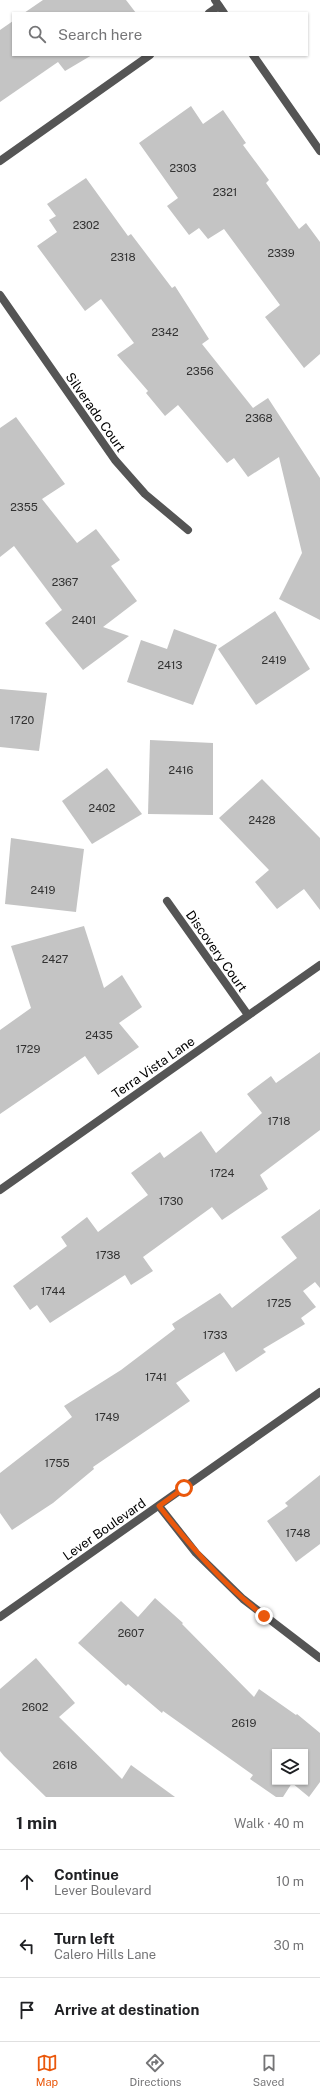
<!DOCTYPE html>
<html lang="en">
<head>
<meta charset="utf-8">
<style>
	body { margin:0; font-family:"Public Sans",sans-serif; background:#f2f2f2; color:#202124 }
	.controls { position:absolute; right:12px; bottom:12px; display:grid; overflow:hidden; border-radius:0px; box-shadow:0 1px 3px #0004 }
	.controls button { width:36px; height:36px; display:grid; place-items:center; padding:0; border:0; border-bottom:1px solid #e0e0e0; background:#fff; color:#202124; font:20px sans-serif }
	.stop { position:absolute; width:12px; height:12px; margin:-9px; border:3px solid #ea580c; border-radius:50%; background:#fff }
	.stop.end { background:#ea580c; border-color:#fff; box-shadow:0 1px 4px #0008 }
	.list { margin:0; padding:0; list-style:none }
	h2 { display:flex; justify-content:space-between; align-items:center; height:52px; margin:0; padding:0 16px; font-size:17px }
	h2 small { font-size:13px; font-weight:400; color:#757577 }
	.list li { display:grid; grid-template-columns:26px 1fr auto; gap:12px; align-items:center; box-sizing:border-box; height:64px; padding:0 16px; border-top:1px solid #e0e0e0 }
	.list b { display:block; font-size:15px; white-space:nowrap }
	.list p { margin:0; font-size:13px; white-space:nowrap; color:#757577 }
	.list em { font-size:13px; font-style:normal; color:#757577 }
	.icon { flex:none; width:22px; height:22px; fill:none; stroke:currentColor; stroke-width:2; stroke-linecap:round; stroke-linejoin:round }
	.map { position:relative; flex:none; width:320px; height:1797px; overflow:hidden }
	.search { position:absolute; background:#fff; box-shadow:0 1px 3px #0004; left:12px; right:12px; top:12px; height:44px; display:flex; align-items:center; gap:10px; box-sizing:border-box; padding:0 14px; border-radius:0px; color:#757577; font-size:15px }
	.sheet { height:244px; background:#fff }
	nav { display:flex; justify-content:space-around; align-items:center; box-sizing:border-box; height:56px; border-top:1px solid #e0e0e0; background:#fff; font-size:11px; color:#757577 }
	nav a { display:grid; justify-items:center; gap:2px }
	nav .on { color:#ea580c }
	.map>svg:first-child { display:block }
</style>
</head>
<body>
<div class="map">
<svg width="320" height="1797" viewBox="0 0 320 1797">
	<rect width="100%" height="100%" fill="#fff"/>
	<!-- building -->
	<g fill="#c4c4c4" fill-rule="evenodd">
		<path d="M43,0H126L136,13H24Z"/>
		<path d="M13,21V55H92L65,71L58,62L0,102V30Z"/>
		<path d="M191,106L203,124L223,110L246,143L243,145L269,180L266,183L299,229L306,223L320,242V354L304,368L265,317L280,305L224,229L208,239L199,228L189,235L167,206L178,198L139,143Z"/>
		<path d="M86,178L128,236L131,234L172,288L175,286L209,339L202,344L253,408L268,398L320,478V620L279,599L302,553L279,457L248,477L234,458L227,463L178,405L165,416L146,393L148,391L117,355L134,343L101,299L85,311L37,246L57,232L49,220L56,216L47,204Z"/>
		<path d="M16,417L65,484L42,499L77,543L96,529L120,560L111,566L137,601L103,627L129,636L83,670L45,623L62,610L14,546L0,557V428Z"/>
		<path d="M275,611L310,669L256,705L218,649Z"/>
		<path d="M174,629L217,645L193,705L127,682L141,640L167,649Z"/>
		<path d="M0,689L47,693L39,751L0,747Z"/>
		<path d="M150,740L213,743V815L148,814Z"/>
		<path d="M107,768L142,814L92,844L62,801Z"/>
		<path d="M262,779L320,838V910L304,889L277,909L255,882L269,870L219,818Z"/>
		<path d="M11,838L84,849L76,912L5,904Z"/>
		<path d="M84,926L104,988L122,975L142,1007L119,1023L139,1047L98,1075L85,1056L0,1114V1030L31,1008L11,946Z"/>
		<path d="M320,1052V1130L260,1175L268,1189L222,1220L212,1207L143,1257L153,1271L131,1285L125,1275L50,1323L37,1305L30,1310L13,1286L67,1246L61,1237L87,1217L98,1232L148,1195L131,1173L160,1152L164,1158L201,1131L216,1153L262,1113L247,1094L271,1076L276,1083Z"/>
		<path d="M320,1209V1288L315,1282L303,1291L316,1307L301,1318L305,1324L263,1349L266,1352L236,1372L224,1352L176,1383L190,1401L93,1467L94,1469L53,1503L12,1530L0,1513V1473L72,1417L64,1406L121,1370L175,1329L172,1324L220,1293L232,1308L297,1258L281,1237Z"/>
		<path d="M320,1475V1544L296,1562L267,1521L288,1506L285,1503Z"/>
		<path d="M155,1598L183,1623L182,1624L254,1697L259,1689L296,1715L297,1714L320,1733V1782L309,1797L292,1783L283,1797H276L250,1779L253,1775L163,1711L162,1713L128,1684L126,1686L78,1643L121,1601L138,1617ZM275,1752H305V1782H275Z"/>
		<path d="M36,1658L75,1703L59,1717L122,1779L131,1765L175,1797H46L4,1756L0,1751V1689Z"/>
	</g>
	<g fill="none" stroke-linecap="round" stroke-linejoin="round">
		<!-- street -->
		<g stroke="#555" stroke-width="8">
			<path d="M215,0L224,13"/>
			<path d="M209,13L219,6"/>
			<path d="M253,55L320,151"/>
			<path d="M0,161L150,55"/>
			<path d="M0,295L115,460L145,494L188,530"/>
			<path d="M167,901L248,1015"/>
			<path d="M0,1190L320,965"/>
			<path d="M159,1506L196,1553L243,1599L320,1658"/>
			<path d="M0,1617L320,1392"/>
		</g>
	</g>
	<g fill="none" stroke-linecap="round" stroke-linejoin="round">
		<!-- route -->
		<path stroke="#ea580c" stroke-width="5" d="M184,1488L159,1506C191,1547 223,1584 264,1616"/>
	</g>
	<g text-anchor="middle" stroke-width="3" stroke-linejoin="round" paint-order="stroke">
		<!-- number labels -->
		<g font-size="11" fill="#313131">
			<text x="183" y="172">2303</text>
			<text x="225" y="196">2321</text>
			<text x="86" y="229">2302</text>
			<text x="281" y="257">2339</text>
			<text x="123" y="261">2318</text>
			<text x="165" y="336">2342</text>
			<text x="200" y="375">2356</text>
			<text x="259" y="422">2368</text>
			<text x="24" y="511">2355</text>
			<text x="65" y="586">2367</text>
			<text x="84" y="624">2401</text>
			<text x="274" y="664">2419</text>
			<text x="170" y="669">2413</text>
			<text x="22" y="724">1720</text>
			<text x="181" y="774">2416</text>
			<text x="102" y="812">2402</text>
			<text x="262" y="824">2428</text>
			<text x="43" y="894">2419</text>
			<text x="55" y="963">2427</text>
			<text x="99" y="1039">2435</text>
			<text x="28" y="1053">1729</text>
			<text x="279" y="1125">1718</text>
			<text x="222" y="1177">1724</text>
			<text x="171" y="1205">1730</text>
			<text x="108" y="1259">1738</text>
			<text x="53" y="1295">1744</text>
			<text x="279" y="1307">1725</text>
			<text x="215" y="1339">1733</text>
			<text x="156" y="1381">1741</text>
			<text x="107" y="1421">1749</text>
			<text x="57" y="1467">1755</text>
			<text x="298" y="1537">1748</text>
			<text x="131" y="1637">2607</text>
			<text x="35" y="1711">2602</text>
			<text x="244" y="1727">2619</text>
			<text x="65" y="1769">2618</text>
		</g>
		<!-- street labels -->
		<g font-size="13" fill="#000" stroke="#fff">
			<text transform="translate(96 412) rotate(55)" y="5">Silverado Court</text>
			<text transform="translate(217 951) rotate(55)" y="5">Discovery Court</text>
			<text transform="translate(153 1067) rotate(-35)" y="5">Terra Vista Lane</text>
			<text transform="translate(104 1529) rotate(-35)" y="5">Lever Boulevard</text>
		</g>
	</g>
</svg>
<div class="controls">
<button><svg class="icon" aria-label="layers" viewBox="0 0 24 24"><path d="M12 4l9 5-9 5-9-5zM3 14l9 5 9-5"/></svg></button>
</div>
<div class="stop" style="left:184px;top:1488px"></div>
<div class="stop end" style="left:264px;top:1616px"></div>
<div class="search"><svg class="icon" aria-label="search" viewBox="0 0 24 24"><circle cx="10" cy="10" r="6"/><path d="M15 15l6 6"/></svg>Search here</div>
</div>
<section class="sheet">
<h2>1 min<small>Walk · 40 m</small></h2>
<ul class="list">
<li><svg class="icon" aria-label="ahead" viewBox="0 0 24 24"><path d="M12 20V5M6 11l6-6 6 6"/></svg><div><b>Continue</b><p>Lever Boulevard</p></div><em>10 m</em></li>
<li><svg class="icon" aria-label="left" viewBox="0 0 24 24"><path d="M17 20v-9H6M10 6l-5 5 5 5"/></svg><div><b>Turn left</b><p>Calero Hills Lane</p></div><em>30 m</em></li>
<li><svg class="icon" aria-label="arrive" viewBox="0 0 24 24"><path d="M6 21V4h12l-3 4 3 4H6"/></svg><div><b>Arrive at destination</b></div></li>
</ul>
</section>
<nav>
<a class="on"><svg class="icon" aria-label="map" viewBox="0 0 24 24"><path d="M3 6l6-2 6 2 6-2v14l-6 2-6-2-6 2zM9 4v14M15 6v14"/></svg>Map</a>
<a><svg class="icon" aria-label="directions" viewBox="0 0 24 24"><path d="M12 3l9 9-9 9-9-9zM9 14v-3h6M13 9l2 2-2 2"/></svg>Directions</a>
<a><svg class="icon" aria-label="saved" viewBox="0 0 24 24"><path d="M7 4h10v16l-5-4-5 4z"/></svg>Saved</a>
</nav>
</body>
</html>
